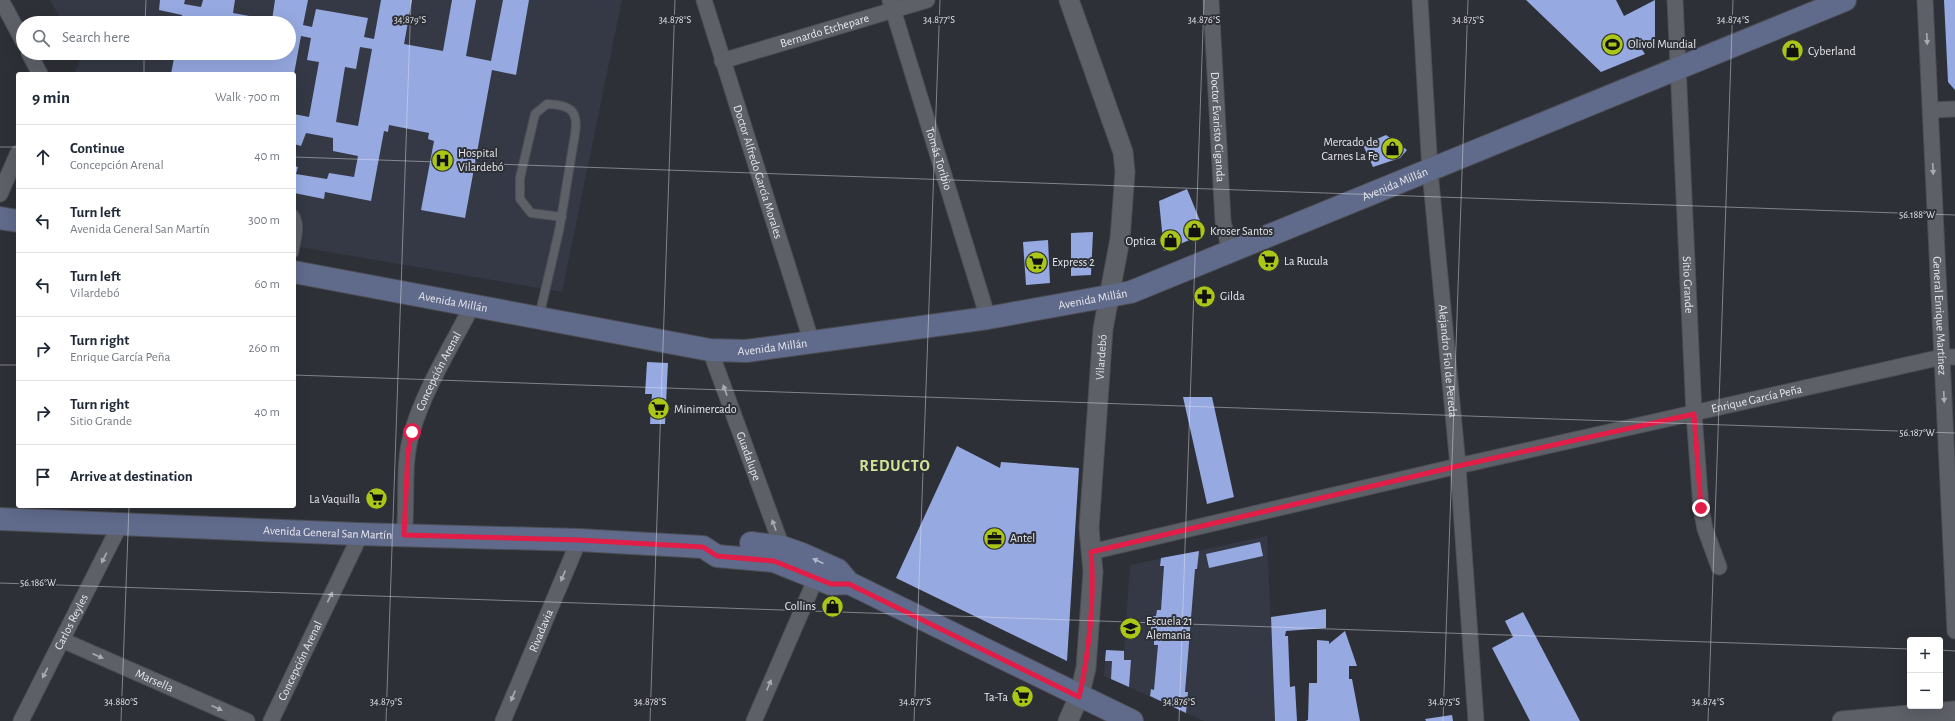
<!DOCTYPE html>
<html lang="en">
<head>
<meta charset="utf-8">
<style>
	body { margin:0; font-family:"Alegreya Sans",sans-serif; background:#f6f6f7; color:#1f2937 }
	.controls { position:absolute; right:12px; bottom:12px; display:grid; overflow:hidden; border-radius:4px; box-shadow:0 4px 16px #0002 }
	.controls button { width:36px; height:36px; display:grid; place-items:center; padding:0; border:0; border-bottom:1px solid #e0e1e3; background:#fff; color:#1f2937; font:20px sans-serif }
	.stop { position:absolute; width:12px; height:12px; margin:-9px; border:3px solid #e11d48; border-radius:50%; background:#fff }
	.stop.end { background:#e11d48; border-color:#fff; box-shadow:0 1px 4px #0008 }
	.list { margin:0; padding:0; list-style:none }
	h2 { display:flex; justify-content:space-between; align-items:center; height:52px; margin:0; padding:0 16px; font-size:17px }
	h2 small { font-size:13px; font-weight:400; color:#747a83 }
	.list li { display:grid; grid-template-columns:26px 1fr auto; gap:12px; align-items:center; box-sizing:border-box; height:64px; padding:0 16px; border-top:1px solid #e0e1e3 }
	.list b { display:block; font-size:15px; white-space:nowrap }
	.list p { margin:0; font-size:13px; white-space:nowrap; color:#747a83 }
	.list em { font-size:13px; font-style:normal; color:#747a83 }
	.icon { flex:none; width:22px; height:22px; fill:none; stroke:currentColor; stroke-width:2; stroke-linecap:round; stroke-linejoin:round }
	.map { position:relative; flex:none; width:1955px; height:721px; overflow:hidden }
	.search { position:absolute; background:#fff; box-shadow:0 4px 16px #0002; left:16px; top:16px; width:280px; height:44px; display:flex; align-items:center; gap:10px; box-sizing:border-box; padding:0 14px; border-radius:22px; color:#747a83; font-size:15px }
	.panel { position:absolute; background:#fff; box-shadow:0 4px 16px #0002; left:16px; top:72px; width:280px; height:436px; border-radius:4px }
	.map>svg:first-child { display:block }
</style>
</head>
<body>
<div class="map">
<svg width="1955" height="721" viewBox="0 0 1955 721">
	<rect width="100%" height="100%" fill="#2e3037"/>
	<!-- built -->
	<g fill="#343945">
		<path d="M50,0H622L562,292L294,246V74H74L82,56L80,53H289V23H63Z"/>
		<path d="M1267,536L1275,721H1204L1104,676L1106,650H1124L1130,565Z"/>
	</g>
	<!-- building -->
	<g fill="#96a9e1" fill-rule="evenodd">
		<path d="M160,0H185L184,4L201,7L203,0H235L233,13L272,20L275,0H308L303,25L312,27L316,9L368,18L364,37L374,39L381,0H412L404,44L443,51L452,0H476L466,56L491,61L503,0H529L516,75L492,70L465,218L421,210L434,141L428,139L429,133L389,125L388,132L384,131L371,201L325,192L324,199L294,193V166L298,167L296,174L327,179L329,173L354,177L358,156L333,151V138L306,133L301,146L294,144V114L309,117L319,62L307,60L311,38L301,36L294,74H171L175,53H189L188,57L201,60L202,53H289V23H207L208,19L195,16L194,23H181L182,15L159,10ZM360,47L372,49L358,126L336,122L345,67L356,69Z"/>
		<path d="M1526,0H1616L1624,16L1655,0V39L1641,48L1645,54L1601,72Z"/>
		<path d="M1944,0H1955V90L1948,82Z"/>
		<path d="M1386,135L1407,150L1400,158L1373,167L1363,145Z"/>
		<path d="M1187,189L1203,228L1201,235L1164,251L1159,201Z"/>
		<path d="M1093,232L1091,275L1071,276V233Z"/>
		<path d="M1048,240L1050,283L1026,285L1023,242Z"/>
		<path d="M647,362L668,363L665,424H650L652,394H645Z"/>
		<path d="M1183,397H1212L1234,497L1207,504Z"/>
		<path d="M957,446L1000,468L1001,462L1079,468L1067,661L896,578Z"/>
		<path d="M1260,542L1263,556L1209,568L1206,554Z"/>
		<path d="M1199,551L1197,569H1195L1185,692H1188L1186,713L1150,696L1151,689L1154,690L1158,645H1154V639H1150L1152,616H1156L1157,610H1161L1164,566H1160L1161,558Z"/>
		<path d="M1326,609V628L1286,631L1285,636H1288L1290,687L1295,686L1297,721H1275L1271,617Z"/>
		<path d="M1523,612L1580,721H1530L1492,648L1513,637L1505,621Z"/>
		<path d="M1345,631L1357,666H1349V679H1352L1360,721H1305L1308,720L1309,683H1317V640L1329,641V644Z"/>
		<path d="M1106,650L1124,651V660H1131L1129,687L1111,679L1112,661H1105Z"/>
		<path d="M1452,715L1453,721H1426L1425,719Z"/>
	</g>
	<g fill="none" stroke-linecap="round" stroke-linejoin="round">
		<defs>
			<g id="service">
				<path d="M294,214C302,225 296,241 294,253"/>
				<path d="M539,317L559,231L575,134C579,109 569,105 547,104L535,114L520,178V199L531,213L562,217"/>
			</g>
			<g id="minor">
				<path d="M1,0L23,41"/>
				<path id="s1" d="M704,0L812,343"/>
				<path id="s2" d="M890,0L988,318"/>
				<path id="s3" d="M1211,0L1223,221L1230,252"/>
				<path id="s4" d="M1420,0L1430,171L1458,466L1476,721"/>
				<path id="s5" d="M1675,0L1694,414L1701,508L1705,529L1719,567"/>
				<path id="s6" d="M1925,0L1955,631"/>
				<path d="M29,53L40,74"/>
				<path id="s7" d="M722,61L927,0"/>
				<path d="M1931,110L1955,109"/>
				<path d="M0,194L18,153"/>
				<path id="s8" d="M710,350L782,547L778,553"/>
				<path id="s9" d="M404,535C408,501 402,465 412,432C424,390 452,345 472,306"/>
				<path id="s10" d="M1091,552L1458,466L1942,357H1955"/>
				<path id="s11" d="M62,640L247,721"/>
				<path id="s12" d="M21,721L121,523"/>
				<path id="s13" d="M271,721L357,542V534"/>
				<path id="s14" d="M503,721L579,540"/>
				<path d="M754,721L816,578"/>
			</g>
			<g id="tertiary">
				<path id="s15" d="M1068,721L1079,697L1086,668L1093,572L1089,528L1103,329L1120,239L1125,172L1123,152L1069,0"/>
				<path d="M1842,721L1955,711"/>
			</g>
			<g id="secondary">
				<path d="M0,218L18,221"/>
				<path id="s16" d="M294,272L710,350L746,351L988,318L1131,292L1845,0"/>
				<path id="s17" d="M0,519L357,534L579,540L703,547L717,556L774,561L831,584L849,583"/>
				<path d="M751,543L782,547L802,554L838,570L849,583L1132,721"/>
			</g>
		</defs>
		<!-- service casing -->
		<use href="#service" stroke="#4c4e54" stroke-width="10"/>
		<!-- minor casing -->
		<use href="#minor" stroke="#4c4e54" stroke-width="17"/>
		<!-- tertiary casing -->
		<use href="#tertiary" stroke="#4c4e54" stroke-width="21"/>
		<!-- secondary casing -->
		<use href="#secondary" stroke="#4c4e54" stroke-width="24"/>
		<!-- service -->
		<use href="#service" stroke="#5d6067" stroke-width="8"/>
		<!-- minor -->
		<use href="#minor" stroke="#5d6067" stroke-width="15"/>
		<!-- tertiary -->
		<use href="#tertiary" stroke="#5d6067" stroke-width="19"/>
		<!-- secondary -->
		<use href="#secondary" stroke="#606a8b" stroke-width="22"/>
	</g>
	<!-- one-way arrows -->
	<defs><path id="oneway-solid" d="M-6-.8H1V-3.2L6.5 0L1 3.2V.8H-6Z"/></defs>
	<g fill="#a9abb1">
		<use href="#oneway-solid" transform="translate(1927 39) rotate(87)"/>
		<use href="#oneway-solid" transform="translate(1933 169) rotate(87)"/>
		<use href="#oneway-solid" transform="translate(725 390) rotate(-110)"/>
		<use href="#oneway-solid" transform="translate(1944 397) rotate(87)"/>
		<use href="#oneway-solid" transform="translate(774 525) rotate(-110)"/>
		<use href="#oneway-solid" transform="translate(104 558) rotate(117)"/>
		<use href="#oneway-solid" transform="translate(563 576) rotate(113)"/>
		<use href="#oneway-solid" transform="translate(330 597) rotate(-64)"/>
		<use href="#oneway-solid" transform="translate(98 656) rotate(24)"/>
		<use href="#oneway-solid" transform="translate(45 673) rotate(117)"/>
		<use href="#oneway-solid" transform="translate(769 685) rotate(-67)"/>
		<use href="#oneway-solid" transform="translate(513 696) rotate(113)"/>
		<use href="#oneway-solid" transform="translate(217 708) rotate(24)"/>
	</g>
	<use fill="#b1b6c6" href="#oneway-solid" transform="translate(818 561) rotate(-156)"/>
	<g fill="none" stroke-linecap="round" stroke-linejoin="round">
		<!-- route -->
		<path stroke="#e11d48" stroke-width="5" d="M412,432L408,452L404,535L578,540L703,547L717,556L774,561L831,584H849L1079,697C1089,655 1095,595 1091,552L1458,466L1694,414L1701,508"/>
	</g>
	<!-- ticks -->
	<path fill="none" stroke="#e7e8ed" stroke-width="1" stroke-opacity="0.45" d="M145,23L146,0M144,74V53M0,147H18M294,157L1955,215M0,365H18M294,375L1955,433M0,583L1910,649M1940,650L1955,651M121,721L129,506M386,721L411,0M650,721L675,0M914,721L940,0M1179,721L1204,0M1443,721L1468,0M1708,721L1733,0"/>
	<!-- icons -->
	<defs>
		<symbol id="stadium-disc" viewBox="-11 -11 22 22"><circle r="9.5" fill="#aac717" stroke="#2e3037"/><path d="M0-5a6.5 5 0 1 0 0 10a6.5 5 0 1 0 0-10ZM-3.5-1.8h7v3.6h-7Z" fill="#111"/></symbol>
		<symbol id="shop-disc" viewBox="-11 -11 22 22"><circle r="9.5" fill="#aac717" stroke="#2e3037"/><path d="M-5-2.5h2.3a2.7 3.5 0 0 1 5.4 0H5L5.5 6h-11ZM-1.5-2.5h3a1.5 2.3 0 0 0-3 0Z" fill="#111"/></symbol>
		<symbol id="hospital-disc" viewBox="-11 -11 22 22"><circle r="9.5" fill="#aac717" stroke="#2e3037"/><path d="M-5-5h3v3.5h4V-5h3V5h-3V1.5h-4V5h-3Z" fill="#111"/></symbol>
		<symbol id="supermarket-disc" viewBox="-11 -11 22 22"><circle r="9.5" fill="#aac717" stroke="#2e3037"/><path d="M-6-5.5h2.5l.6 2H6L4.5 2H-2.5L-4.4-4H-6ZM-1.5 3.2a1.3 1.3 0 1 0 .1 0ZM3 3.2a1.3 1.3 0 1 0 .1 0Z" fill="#111"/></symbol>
		<symbol id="pharmacy-disc" viewBox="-11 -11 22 22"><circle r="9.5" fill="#aac717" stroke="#2e3037"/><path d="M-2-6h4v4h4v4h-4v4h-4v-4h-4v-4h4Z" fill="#111"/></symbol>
		<symbol id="office-disc" viewBox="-11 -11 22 22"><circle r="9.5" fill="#aac717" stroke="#2e3037"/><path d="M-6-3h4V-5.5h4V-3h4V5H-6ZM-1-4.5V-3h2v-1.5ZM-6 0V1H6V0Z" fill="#111"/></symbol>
		<symbol id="school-disc" viewBox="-11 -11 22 22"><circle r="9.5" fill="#aac717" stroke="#2e3037"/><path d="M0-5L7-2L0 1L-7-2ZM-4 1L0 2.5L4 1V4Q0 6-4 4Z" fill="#111"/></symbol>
	</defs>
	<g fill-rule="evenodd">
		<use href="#stadium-disc" x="1600" y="32" width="25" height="25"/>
		<use href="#shop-disc" x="1780" y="38" width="25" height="25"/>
		<use href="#shop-disc" x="1380" y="136" width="25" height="25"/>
		<use href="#hospital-disc" x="430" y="148" width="25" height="25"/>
		<use href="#shop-disc" x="1182" y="218" width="25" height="25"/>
		<use href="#shop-disc" x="1158" y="228" width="25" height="25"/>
		<use href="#supermarket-disc" x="1256" y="248" width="25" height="25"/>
		<use href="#supermarket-disc" x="1024" y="250" width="25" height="25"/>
		<use href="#pharmacy-disc" x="1192" y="284" width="25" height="25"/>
		<use href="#supermarket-disc" x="646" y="396" width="25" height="25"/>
		<use href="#supermarket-disc" x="364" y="486" width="25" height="25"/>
		<use href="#office-disc" x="982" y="526" width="25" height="25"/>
		<use href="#shop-disc" x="820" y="594" width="25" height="25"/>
		<use href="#school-disc" x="1118" y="616" width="25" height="25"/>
		<use href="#supermarket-disc" x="1010" y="684" width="25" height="25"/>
	</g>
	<g text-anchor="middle" stroke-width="4" stroke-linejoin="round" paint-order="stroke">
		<!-- street labels -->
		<g font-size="12" fill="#e7e8ed" stroke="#2e3037">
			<text dy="4" stroke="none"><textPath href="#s7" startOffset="107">Bernardo Etchepare</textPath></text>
			<text dy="4" stroke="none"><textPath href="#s3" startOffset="127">Doctor Evaristo Ciganda</textPath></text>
			<text dy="4" stroke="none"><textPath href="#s2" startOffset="166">Tomás Toribio</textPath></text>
			<text dy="4" stroke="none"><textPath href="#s1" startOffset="180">Doctor Alfredo García Morales</textPath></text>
			<text dy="4" stroke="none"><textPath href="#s16" startOffset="1134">Avenida Millán</textPath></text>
			<text dy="4" stroke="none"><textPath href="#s5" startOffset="285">Sitio Grande</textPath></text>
			<text dy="4" stroke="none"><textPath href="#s16" startOffset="810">Avenida Millán</textPath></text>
			<text dy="4" stroke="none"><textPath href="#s16" startOffset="162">Avenida Millán</textPath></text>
			<text dy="4" stroke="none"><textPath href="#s6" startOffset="316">General Enrique Martínez</textPath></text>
			<text dy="4" stroke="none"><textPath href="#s16" startOffset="486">Avenida Millán</textPath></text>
			<text dy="4" stroke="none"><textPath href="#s15" startOffset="368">Vilardebó</textPath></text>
			<text dy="4" stroke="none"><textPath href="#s4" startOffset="362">Alejandro Fiol de Pereda</textPath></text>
			<text dy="4" stroke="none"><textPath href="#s9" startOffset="170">Concepción Arenal</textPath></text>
			<text dy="4" stroke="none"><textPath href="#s10" startOffset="683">Enrique García Peña</textPath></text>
			<text dy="4" stroke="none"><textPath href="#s8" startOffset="113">Guadalupe</textPath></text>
			<text dy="4" stroke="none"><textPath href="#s17" startOffset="328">Avenida General San Martín</textPath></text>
			<text dy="4" stroke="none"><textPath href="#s12" startOffset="111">Carlos Reyles</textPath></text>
			<text dy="4" stroke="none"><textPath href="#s14" startOffset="98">Rivadavia</textPath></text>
			<text dy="4" stroke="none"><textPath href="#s13" startOffset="67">Concepción Arenal</textPath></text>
			<text dy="4" stroke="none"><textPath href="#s11" startOffset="101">Marsella</textPath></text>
		</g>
		<!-- poi labels -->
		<g font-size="12" fill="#e7e8ed" stroke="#2e3037" text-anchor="start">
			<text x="1628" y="48">Olivol Mundial</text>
			<text x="1808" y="55">Cyberland</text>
			<text x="1378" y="146" text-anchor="end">Mercado de<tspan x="1378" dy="14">Carnes La Fe</tspan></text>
			<text x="458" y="157">Hospital<tspan x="458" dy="14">Vilardebó</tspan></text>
			<text x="1210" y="235">Kroser Santos</text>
			<text x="1156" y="245" text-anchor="end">Optica</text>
			<text x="1284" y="265">La Rucula</text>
			<text x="1052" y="266">Express 2</text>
			<text x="1220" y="300">Gilda</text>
			<text x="674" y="413">Minimercado</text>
			<text x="360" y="503" text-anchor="end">La Vaquilla</text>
			<text x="1010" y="542">Antel</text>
			<text x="816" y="610" text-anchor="end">Collins</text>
			<text x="1146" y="625">Escuela 21<tspan x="1146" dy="14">Alemania</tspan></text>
			<text x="1008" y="701" text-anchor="end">Ta-Ta</text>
		</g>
		<!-- district labels -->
		<g font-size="16" font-weight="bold" letter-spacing="1" fill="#d2e498" stroke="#2e3037">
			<text x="895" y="471">REDUCTO</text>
		</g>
	</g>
	<g font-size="10" text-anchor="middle" fill="#e7e8ed" stroke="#2e3037" stroke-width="4" stroke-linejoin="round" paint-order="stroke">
		<text x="410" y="23">34.879°S</text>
		<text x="675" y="23">34.878°S</text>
		<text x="939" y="23">34.877°S</text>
		<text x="1204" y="23">34.876°S</text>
		<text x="1468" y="23">34.875°S</text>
		<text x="1733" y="23">34.874°S</text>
		<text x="1917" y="218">56.188°W</text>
		<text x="1917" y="436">56.187°W</text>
		<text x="38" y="586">56.186°W</text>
		<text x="121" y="705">34.880°S</text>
		<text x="386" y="705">34.879°S</text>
		<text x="650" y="705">34.878°S</text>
		<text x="915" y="705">34.877°S</text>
		<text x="1179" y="705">34.876°S</text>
		<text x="1444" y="705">34.875°S</text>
		<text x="1708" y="705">34.874°S</text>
	</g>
</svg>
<div class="controls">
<button>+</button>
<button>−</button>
</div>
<div class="stop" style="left:412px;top:432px"></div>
<div class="stop end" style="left:1701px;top:508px"></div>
<div class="search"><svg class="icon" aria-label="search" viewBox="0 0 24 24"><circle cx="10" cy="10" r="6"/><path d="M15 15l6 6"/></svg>Search here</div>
<section class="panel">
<h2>9 min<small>Walk · 700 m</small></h2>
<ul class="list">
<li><svg class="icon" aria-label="ahead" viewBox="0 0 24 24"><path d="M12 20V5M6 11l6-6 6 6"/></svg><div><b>Continue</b><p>Concepción Arenal</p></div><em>40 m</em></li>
<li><svg class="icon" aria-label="left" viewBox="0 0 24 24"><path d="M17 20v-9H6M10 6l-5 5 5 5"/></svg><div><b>Turn left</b><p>Avenida General San Martín</p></div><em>300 m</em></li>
<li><svg class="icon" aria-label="left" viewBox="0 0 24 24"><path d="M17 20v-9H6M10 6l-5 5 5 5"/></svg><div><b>Turn left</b><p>Vilardebó</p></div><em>60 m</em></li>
<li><svg class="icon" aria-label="right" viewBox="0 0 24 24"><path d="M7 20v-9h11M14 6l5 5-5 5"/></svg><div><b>Turn right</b><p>Enrique García Peña</p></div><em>260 m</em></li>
<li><svg class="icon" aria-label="right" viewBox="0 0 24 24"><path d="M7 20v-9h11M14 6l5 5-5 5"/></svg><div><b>Turn right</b><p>Sitio Grande</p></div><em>40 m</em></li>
<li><svg class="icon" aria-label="arrive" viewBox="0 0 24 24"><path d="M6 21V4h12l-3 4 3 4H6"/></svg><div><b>Arrive at destination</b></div></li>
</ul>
</section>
</div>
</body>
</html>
